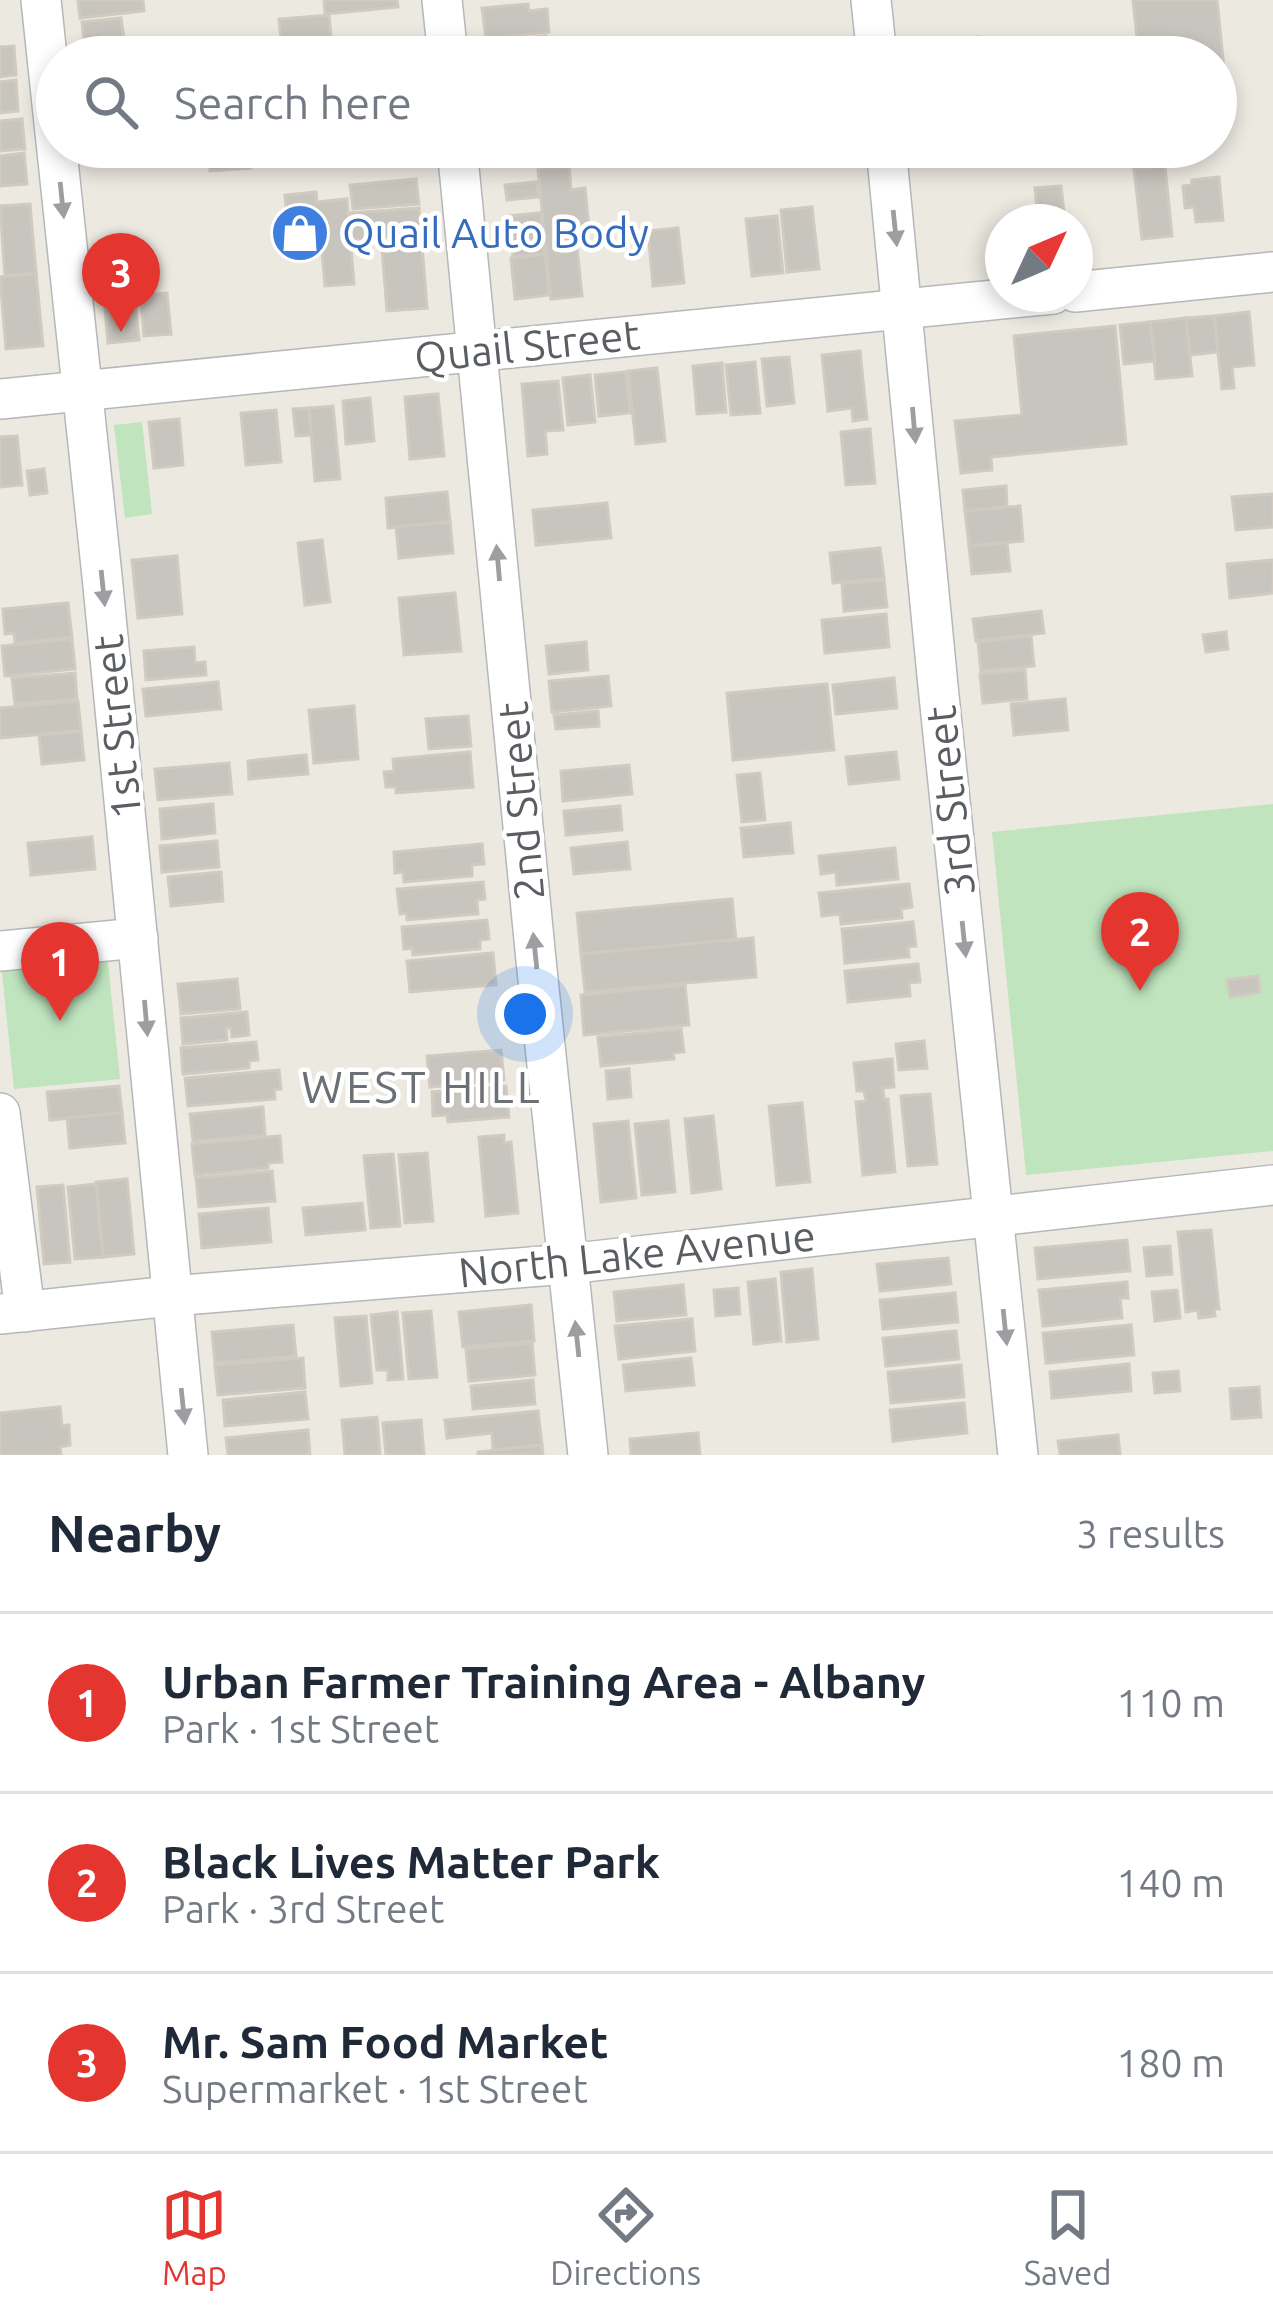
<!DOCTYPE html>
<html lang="en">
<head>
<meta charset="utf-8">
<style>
	body { margin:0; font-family:Ubuntu,sans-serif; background:#f2f2f3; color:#1f2937 }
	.compass { position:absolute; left:985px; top:204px; width:108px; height:108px; border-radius:50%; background:#fff; box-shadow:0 6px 18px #0003; rotate:46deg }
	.you { position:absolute; left:525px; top:1014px; width:42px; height:42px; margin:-30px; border:9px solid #fff; border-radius:50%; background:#1a73e8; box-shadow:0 0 0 18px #1a73e833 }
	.badge { display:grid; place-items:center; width:78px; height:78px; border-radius:50%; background:#e4352f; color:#fff; font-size:39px; font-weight:700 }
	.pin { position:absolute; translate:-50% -99px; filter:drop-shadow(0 3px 6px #0008) }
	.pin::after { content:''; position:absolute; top:63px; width:42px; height:36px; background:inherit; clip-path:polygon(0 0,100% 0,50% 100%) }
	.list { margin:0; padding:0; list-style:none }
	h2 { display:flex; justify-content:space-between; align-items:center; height:156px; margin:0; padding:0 48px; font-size:51px }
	h2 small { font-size:39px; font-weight:400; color:#747a83 }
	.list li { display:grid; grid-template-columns:78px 1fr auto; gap:36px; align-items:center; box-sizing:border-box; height:180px; padding:0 48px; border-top:3px solid #e0e1e3 }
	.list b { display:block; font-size:45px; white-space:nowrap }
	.list p { margin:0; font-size:39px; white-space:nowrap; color:#747a83 }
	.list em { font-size:39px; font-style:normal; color:#747a83 }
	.icon { flex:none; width:66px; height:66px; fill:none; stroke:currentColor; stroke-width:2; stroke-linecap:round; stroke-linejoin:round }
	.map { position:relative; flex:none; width:1273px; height:1455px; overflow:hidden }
	.search { position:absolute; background:#fff; box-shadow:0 6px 18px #0003; left:36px; right:36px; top:36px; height:132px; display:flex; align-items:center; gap:30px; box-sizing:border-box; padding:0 42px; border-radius:66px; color:#747a83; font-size:45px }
	.sheet { height:696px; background:#fff }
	nav { display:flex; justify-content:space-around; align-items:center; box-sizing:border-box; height:168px; border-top:3px solid #e0e1e3; background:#fff; font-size:33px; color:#747a83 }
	nav a { display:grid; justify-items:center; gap:6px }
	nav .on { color:#e4352f }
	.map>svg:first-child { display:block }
</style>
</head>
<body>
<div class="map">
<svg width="1273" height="1455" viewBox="0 0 1273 1455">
	<rect width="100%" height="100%" fill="#ece9e1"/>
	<!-- green -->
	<g fill="#bfe4be">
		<path d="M142,422L152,514L125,518L114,425Z"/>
		<path d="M1273,804V1151L1026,1175L992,832Z"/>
		<path d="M107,953L120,1079L14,1089L1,963Z"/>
	</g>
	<!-- building -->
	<g fill="#c8c4be" stroke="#d1cac0" stroke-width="3">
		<path d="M78,0H143L144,11L80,18Z"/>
		<path d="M324,0H397L398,7L325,14Z"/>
		<path d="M1133,0H1217L1226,88L1216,89V57H1139Z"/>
		<path d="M528,4L529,11L547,9L549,32L486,38L482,8Z"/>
		<path d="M329,15L331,36L281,41L279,19Z"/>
		<path d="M121,18L125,45L85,49L82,22Z"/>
		<path d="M546,36L548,57H491L490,41Z"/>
		<path d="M979,37L981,57H919L917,43Z"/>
		<path d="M403,41L404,57H329L328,47Z"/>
		<path d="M14,46L16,75L0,77V47Z"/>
		<path d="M16,80L18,111L0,113V82Z"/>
		<path d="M22,119L25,149L0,151V121Z"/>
		<path d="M208,147H248L250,168L210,171Z"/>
		<path d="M499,147H562L563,160L501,165Z"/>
		<path d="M24,153L27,184L0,186V156Z"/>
		<path d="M1165,166L1172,236L1142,239L1134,169Z"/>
		<path d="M569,167L571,190L585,188L589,227L575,228L582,296L551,299L538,170Z"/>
		<path d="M1219,177L1223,220L1196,222L1194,207L1185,208L1183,186L1192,185V180Z"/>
		<path d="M416,179L419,204L353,209L350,185Z"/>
		<path d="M537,182L539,197L507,200L505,185Z"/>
		<path d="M1061,186L1065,222H1038L1035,188Z"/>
		<path d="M316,192L317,202L347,199L354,284L325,286L322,251L290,254L285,195Z"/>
		<path d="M30,204L36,273L5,276L0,206Z"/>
		<path d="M812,207L819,269L787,272L781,210Z"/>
		<path d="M419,208L422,245L393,247L392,237L352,240L350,213Z"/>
		<path d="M540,213L542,226L511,229L509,216Z"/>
		<path d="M777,216L783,273L752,276L746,219Z"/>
		<path d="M542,226V239L512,242L511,229Z"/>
		<path d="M678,228L684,283L653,286L648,231Z"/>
		<path d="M542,239L545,254L513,257L512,242Z"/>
		<path d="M422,245L427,308L387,311L382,248Z"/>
		<path d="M545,254L549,295L515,299L511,258Z"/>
		<path d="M131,262L139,340L108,343L101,264Z"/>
		<path d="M36,273L43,346L6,349L0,277Z"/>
		<path d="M167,293L171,334L144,336L141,295Z"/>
		<path d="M1249,312L1254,365L1232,367L1234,388L1222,389L1214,316Z"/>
		<path d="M1214,316L1218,352L1190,355L1186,318Z"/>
		<path d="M1186,318L1192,376L1156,379L1150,322Z"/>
		<path d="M1150,322L1155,361L1124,364L1120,325Z"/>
		<path d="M1115,326L1126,444L991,457L992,470L961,473L955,421L1022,415L1014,336Z"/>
		<path d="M860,351L867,419L853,421L852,408L828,411L822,355Z"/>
		<path d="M789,357L794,403L767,406L762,359Z"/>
		<path d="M755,362L760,413L731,415L726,365Z"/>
		<path d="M722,363L726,412L697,414L693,366Z"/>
		<path d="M657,368L665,441L636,444L628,371Z"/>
		<path d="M626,372L630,413L599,416L595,375Z"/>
		<path d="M590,375L595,422L568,425L563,378Z"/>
		<path d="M558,381L563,430L545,431L547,454L528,456L522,384Z"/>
		<path d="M438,394L444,456L410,459L405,397Z"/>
		<path d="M370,398L374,441L346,444L343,401Z"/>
		<path d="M333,406L340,479L315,481L309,408Z"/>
		<path d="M309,408L311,435L296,436L293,409Z"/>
		<path d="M276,410L281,462L246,465L241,413Z"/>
		<path d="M179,419L183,465L154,468L149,422Z"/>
		<path d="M870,429L875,483L846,485L841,432Z"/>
		<path d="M17,436L22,485L0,487V437Z"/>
		<path d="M44,469L47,493L30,495L27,471Z"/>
		<path d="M1006,486L1007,507L965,511L963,490Z"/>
		<path d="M447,492L450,522L388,528L386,498Z"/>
		<path d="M1273,494V527L1236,530L1232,497Z"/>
		<path d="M607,503L611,538L536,545L533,510Z"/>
		<path d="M1020,506L1023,541L969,546L965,511Z"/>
		<path d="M450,522L453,553L399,558L396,527Z"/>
		<path d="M322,540L330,602L305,605L298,543Z"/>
		<path d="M1007,543L1010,571L972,574L969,546Z"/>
		<path d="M880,548L884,578L833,583L830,553Z"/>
		<path d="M177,556L182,614L138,618L132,560Z"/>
		<path d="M1273,560V593L1230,598L1227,564Z"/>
		<path d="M884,580L887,607L844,611L842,584Z"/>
		<path d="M455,593L461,651L404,655L399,598Z"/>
		<path d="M68,603L72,637L15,643L14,633L5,634L3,609Z"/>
		<path d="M1041,611L1044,633L976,641L973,619Z"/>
		<path d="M886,614L889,647L825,653L822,620Z"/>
		<path d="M1226,632L1228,649L1206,652L1203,635Z"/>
		<path d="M1031,636L1034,666L981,671L978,642Z"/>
		<path d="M72,639L75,669L5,676L2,646Z"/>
		<path d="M586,642L588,670L549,674L546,646Z"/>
		<path d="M194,647L195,663L205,662L206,675L146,680L144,651Z"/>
		<path d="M1025,670L1027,699L983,703L980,674Z"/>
		<path d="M75,673L77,699L15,704L12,678Z"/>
		<path d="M608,676L611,706L552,712L549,681Z"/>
		<path d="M894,678L897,708L836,714L833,685Z"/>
		<path d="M218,682L221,709L146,716L143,689Z"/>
		<path d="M827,684L834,750L733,760L727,693Z"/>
		<path d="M1065,699L1068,730L1014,735L1011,704Z"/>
		<path d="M78,701L81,731L0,738V708Z"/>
		<path d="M354,706L358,759L314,763L309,710Z"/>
		<path d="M598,711L599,726L556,729L554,715Z"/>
		<path d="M468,716L471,746L429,749L426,719Z"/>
		<path d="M81,731L84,760L42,764L39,735Z"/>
		<path d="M470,752L473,787L396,793V787H386L384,772L394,771L393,759Z"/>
		<path d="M896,752L899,779L849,784L846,757Z"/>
		<path d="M306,755L308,774L249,779L248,761Z"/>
		<path d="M229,763L232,794L158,800L155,769Z"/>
		<path d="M629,765L632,794L563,801L561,771Z"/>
		<path d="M760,773L765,820L742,822L737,775Z"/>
		<path d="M213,804L215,833L162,839L160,809Z"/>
		<path d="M620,806L622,830L566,835L564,811Z"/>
		<path d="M790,823L793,853L744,857L741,828Z"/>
		<path d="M92,837L95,869L31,875L28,843Z"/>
		<path d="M217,841L219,867L162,872L160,846Z"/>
		<path d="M627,842L630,869L574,874L571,848Z"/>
		<path d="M482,844L484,864L472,865V876L404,882L403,872L395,873L394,852Z"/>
		<path d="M895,848L898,879L837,885L836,872L821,874L819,856Z"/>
		<path d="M221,872L223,901L171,906L168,877Z"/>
		<path d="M483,882L485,899L477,900L478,914L407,920L406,913L400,914L397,889Z"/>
		<path d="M909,884L912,907L901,909L902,918L841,924L840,914L822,916L819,893Z"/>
		<path d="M732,899L736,940L581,954L577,913Z"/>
		<path d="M487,920L489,939L480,940V949L413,955L412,948L404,949L402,927Z"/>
		<path d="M913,922L916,946L908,947L909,957L845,963L842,929Z"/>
		<path d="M753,938L756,977L585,992L581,954Z"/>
		<path d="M493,953L496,985L410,992L407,961Z"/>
		<path d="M918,964L920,982L909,983L910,996L848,1002L845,971Z"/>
		<path d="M1258,976L1260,992L1230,997L1227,980Z"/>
		<path d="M237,979L240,1009L181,1014L178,984Z"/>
		<path d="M685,985L689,1025L584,1035L581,995Z"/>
		<path d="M247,1012L249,1035L232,1037L231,1028H226L227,1040L183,1044L181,1018Z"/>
		<path d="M681,1029L684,1052L673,1053L674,1059L601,1066L598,1037Z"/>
		<path d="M924,1041L927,1068L899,1070L896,1044Z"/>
		<path d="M256,1042L258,1060L249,1061V1068L183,1074L181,1048Z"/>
		<path d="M501,1050L504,1080L430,1087L427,1056Z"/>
		<path d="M892,1059L894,1087L883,1088L884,1099H888L895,1172L863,1175L856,1102L866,1101L864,1091H857L854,1063Z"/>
		<path d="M629,1069L631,1097L608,1099L606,1071Z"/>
		<path d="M279,1070L281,1089L274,1090L275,1099L188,1106L185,1078Z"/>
		<path d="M119,1086L122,1113L50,1120L47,1092Z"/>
		<path d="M506,1086L509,1117L448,1122L447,1115L433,1116L432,1092Z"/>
		<path d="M930,1094L937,1164L908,1166L901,1096Z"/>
		<path d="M802,1103L810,1182L777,1185L769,1106Z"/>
		<path d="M263,1107L265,1135L193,1141L190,1114Z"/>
		<path d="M122,1113L125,1143L70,1148L67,1118Z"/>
		<path d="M713,1116L721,1189L692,1193L685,1119Z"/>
		<path d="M628,1121L636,1198L601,1202L594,1124Z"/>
		<path d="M668,1121L675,1192L642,1195L635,1124Z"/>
		<path d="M504,1135V1143L511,1142L518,1213L486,1216L479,1137Z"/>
		<path d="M280,1136L282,1162L268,1163V1168L195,1175L192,1144Z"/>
		<path d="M427,1153L433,1221L405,1223L399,1155Z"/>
		<path d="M393,1154L400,1226L371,1228L364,1156Z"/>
		<path d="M272,1171L275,1201L199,1207L196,1178Z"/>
		<path d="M127,1179L134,1254L103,1257L96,1182Z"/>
		<path d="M96,1184L103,1257L75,1259L68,1187Z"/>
		<path d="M63,1185L70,1262L44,1264L37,1187Z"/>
		<path d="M362,1203L365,1230L306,1235L303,1208Z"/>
		<path d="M268,1208L271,1242L202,1248L199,1214Z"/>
		<path d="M1211,1230L1219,1309H1214L1215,1316L1199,1318L1198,1310L1186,1312L1178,1232Z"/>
		<path d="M1127,1240L1130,1271L1038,1279L1035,1248Z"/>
		<path d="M1170,1246L1172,1274L1147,1276L1144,1248Z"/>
		<path d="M948,1258L951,1284L880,1291L877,1264Z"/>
		<path d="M812,1269L818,1339L787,1342L781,1272Z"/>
		<path d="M775,1279L781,1341L754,1344L748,1282Z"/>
		<path d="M1127,1282L1128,1298H1120L1122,1318L1043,1326L1039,1290Z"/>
		<path d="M683,1285L686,1315L617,1321L614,1292Z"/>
		<path d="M738,1288L740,1314L716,1316L714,1290Z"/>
		<path d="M1177,1290L1180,1318L1155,1321L1152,1292Z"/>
		<path d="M955,1293L958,1322L883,1329L880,1300Z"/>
		<path d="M531,1305L534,1341L463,1347L459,1312Z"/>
		<path d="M431,1311L437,1377L409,1379L403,1313Z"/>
		<path d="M397,1312L403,1379L388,1380V1370H377L371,1315Z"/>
		<path d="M366,1316L372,1383L341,1386L335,1318Z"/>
		<path d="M692,1319L695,1351L619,1359L615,1326Z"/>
		<path d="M293,1325L296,1356L215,1363L212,1332Z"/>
		<path d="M1131,1325L1134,1355L1046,1363L1043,1333Z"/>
		<path d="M956,1331L959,1359L886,1366L883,1338Z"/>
		<path d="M532,1343L535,1375L469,1381L466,1349Z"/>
		<path d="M303,1358L305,1388L218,1395L215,1365Z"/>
		<path d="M691,1358L694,1385L626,1391L623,1365Z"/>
		<path d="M1129,1364L1131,1391L1052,1398L1050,1372Z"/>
		<path d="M961,1365L964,1397L891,1403L888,1372Z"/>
		<path d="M1178,1371L1180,1391L1155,1393L1153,1373Z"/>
		<path d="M533,1380L535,1404L473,1409L471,1386Z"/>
		<path d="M1259,1387L1261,1417L1232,1419L1230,1389Z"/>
		<path d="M305,1392L308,1419L225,1426L223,1400Z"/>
		<path d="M964,1403L967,1433L893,1441L890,1410Z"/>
		<path d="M60,1407L62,1426L69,1425L70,1445L60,1447L61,1455H0V1413Z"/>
		<path d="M538,1411L542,1445L493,1450L492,1433L447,1438L445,1420Z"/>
		<path d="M377,1417L380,1455H345L342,1420Z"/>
		<path d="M421,1420L424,1455H386L383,1423Z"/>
		<path d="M308,1430L310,1455H228L226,1438Z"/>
		<path d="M698,1433L700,1455H631L630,1439Z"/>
		<path d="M1118,1435L1120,1455H1060L1058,1441Z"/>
		<path d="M542,1445L543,1455H478V1452Z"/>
	</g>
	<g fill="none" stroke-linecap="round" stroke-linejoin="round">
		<defs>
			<g id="minor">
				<path d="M41,0L102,576L188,1455"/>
				<path d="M442,0L448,57"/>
				<path d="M871,0L877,57"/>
				<path d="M457,147L536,960L588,1455"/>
				<path d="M886,147L938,686L1018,1455"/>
				<path d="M1075,292L1273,272"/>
				<path d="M0,399L1053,294"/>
				<path d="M0,951L138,938"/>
				<path d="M0,1113L25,1312"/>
				<path d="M0,1314L171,1296L567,1264L1273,1185"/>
			</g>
		</defs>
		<!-- minor casing -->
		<use href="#minor" stroke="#b4b7bb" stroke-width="42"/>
		<!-- minor -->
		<use href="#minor" stroke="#fff" stroke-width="39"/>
	</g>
	<!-- one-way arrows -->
	<defs><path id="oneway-solid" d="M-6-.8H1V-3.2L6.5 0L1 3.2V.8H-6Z" transform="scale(3)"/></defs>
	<g fill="#9c9ea1">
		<use href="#oneway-solid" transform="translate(62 200) rotate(84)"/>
		<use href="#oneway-solid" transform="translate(895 228) rotate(84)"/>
		<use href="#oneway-solid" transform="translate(914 425) rotate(85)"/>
		<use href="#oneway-solid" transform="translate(498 563) rotate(-95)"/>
		<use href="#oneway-solid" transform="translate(103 588) rotate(84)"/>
		<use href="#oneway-solid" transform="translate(964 939) rotate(84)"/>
		<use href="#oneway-solid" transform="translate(535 951) rotate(-96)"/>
		<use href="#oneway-solid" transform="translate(146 1018) rotate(85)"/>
		<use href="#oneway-solid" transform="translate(1005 1327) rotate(84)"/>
		<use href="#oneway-solid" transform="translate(577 1339) rotate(-96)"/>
		<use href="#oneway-solid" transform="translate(183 1406) rotate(84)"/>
	</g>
	<!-- icons -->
	<defs>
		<symbol id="shop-disc" viewBox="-11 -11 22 22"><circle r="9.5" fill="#3f7fe0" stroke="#fff"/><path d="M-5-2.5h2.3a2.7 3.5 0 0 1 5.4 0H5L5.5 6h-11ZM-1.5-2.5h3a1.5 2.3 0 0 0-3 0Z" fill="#fff"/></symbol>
	</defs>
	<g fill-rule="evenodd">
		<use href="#shop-disc" x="267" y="200" width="66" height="66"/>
	</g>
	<g text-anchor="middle" stroke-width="9" stroke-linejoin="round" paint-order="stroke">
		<!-- shop labels -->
		<g font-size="42" fill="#366cbe" stroke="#fff" text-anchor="start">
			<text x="342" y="248">Quail Auto Body</text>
		</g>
		<!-- street labels -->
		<g font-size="42" fill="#5a5e62" stroke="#fff">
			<text transform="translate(527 346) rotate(-6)" y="15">Quail Street</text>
			<text transform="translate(117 727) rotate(-96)" y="15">1st Street</text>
			<text transform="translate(521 801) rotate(-95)" y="15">2nd Street</text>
			<text transform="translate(950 801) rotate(-96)" y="15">3rd Street</text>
			<text transform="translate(637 1254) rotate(-6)" y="15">North Lake Avenue</text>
		</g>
		<!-- neighbourhood labels -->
		<g font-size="45" letter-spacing="3" fill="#6b7074" stroke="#fff">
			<text x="422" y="1103">WEST HILL</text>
		</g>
	</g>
</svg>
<svg class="compass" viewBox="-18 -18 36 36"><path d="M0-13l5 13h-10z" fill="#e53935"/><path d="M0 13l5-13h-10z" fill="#747a83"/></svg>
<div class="you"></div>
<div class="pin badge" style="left:60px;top:1021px">1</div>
<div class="pin badge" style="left:1140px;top:991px">2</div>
<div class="pin badge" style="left:121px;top:332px">3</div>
<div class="search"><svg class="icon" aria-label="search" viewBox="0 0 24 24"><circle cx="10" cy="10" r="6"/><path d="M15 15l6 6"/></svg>Search here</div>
</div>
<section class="sheet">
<h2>Nearby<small>3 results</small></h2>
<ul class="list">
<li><span class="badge">1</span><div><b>Urban Farmer Training Area - Albany</b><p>Park · 1st Street</p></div><em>110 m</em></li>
<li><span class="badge">2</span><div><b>Black Lives Matter Park</b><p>Park · 3rd Street</p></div><em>140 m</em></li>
<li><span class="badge">3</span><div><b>Mr. Sam Food Market</b><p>Supermarket · 1st Street</p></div><em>180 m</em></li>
</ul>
</section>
<nav>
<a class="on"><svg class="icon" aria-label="map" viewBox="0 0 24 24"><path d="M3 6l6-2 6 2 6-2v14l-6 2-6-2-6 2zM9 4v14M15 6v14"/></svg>Map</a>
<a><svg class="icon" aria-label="directions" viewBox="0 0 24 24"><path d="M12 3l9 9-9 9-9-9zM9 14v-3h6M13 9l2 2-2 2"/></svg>Directions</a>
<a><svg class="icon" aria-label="saved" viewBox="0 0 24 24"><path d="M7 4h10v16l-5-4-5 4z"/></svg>Saved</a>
</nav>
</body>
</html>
